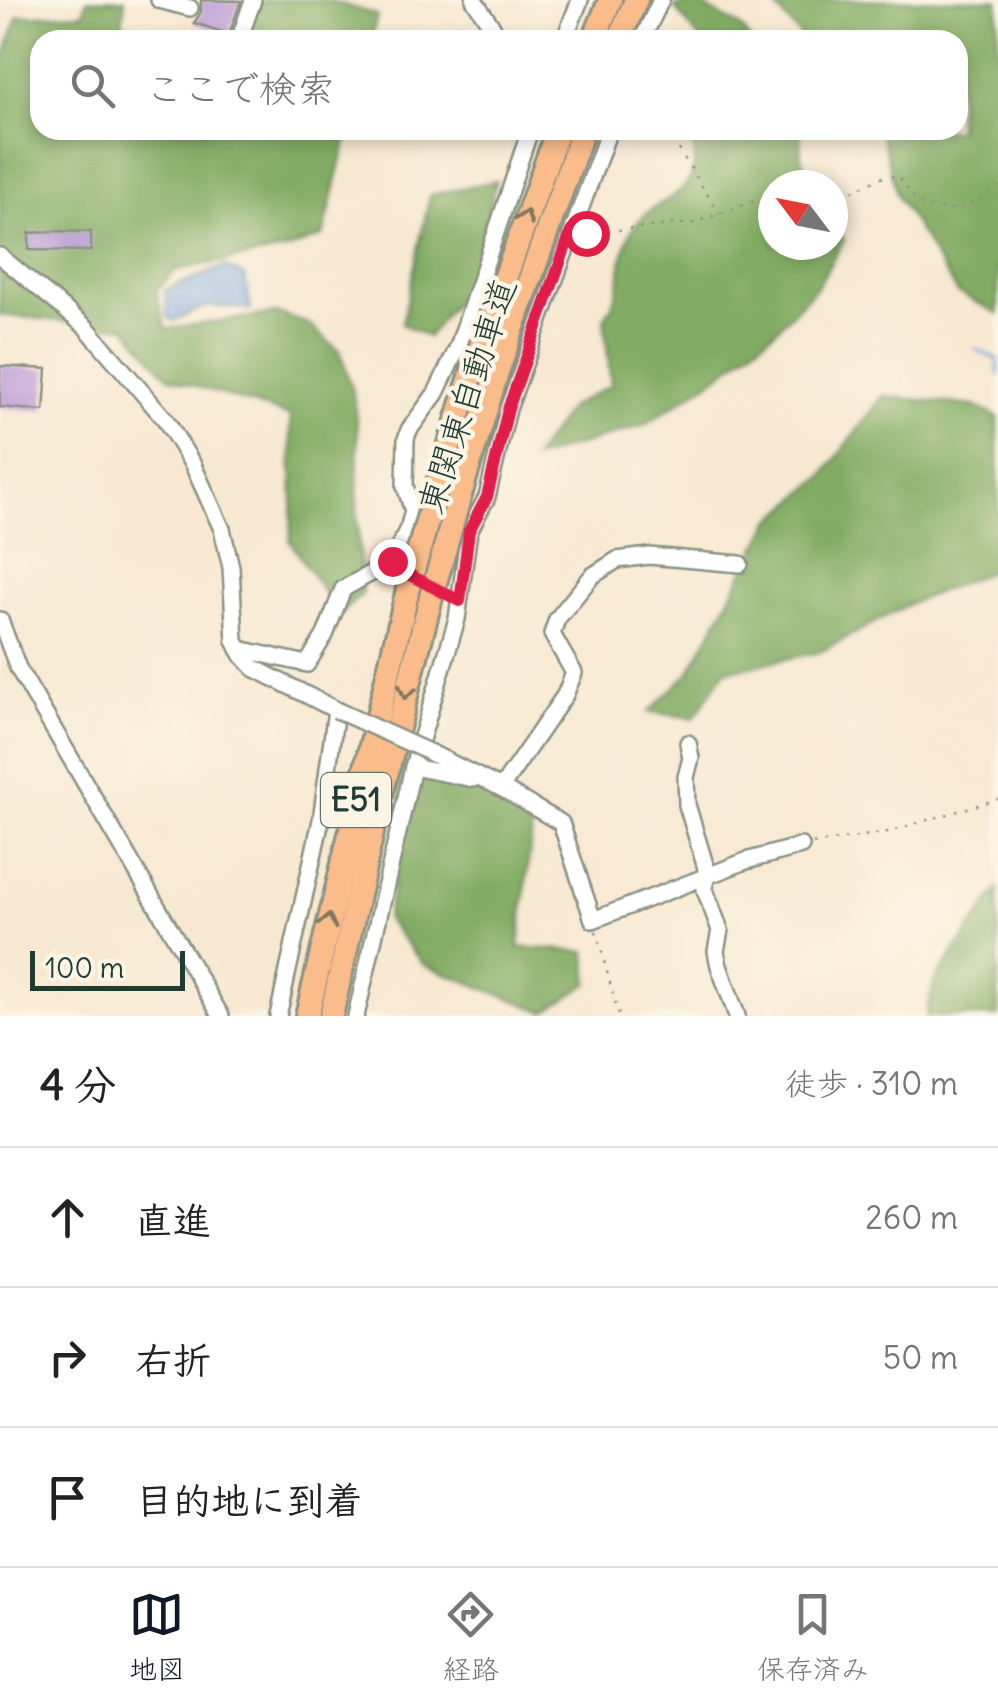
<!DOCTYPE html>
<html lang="ja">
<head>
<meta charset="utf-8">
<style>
	body { margin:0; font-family:Delius,"Klee One",sans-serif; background:#f6f6f6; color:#222 }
	.compass { position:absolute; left:758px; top:170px; width:90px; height:90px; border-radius:50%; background:#fff; box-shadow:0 5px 15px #0003; rotate:302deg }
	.scale { position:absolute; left:30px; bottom:25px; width:155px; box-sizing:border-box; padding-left:10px; border:5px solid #1f3d34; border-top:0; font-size:28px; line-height:35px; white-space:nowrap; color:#1f3d34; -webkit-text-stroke:8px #fcf5e5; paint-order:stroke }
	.stop { position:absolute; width:30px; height:30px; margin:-22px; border:8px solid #e11d48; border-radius:50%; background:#fff }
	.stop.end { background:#e11d48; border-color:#fff; box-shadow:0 2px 10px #0008 }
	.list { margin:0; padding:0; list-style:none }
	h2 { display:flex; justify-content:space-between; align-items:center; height:130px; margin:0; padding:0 40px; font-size:42px }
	h2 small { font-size:32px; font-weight:400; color:#767676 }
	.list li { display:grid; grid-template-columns:65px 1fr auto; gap:30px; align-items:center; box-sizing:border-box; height:140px; padding:0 40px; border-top:2px solid #e0e0e0 }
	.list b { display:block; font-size:38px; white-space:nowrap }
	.list em { font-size:32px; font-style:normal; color:#767676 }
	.icon { flex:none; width:55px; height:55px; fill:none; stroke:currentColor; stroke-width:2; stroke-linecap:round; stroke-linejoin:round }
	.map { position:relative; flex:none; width:998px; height:1016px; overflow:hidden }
	.search { position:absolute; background:#fff; box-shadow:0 5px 15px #0003; left:30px; right:30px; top:30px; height:110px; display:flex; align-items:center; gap:25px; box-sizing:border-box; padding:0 35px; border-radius:30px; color:#767676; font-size:38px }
	.sheet { height:550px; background:#fff }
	nav { display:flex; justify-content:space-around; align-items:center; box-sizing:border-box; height:140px; border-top:2px solid #e0e0e0; background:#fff; font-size:28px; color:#767676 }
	nav a { display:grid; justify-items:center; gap:5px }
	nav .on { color:#111827 }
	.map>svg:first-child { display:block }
</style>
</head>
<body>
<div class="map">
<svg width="998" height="1016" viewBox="0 0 998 1016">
	<rect width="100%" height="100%" fill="#fcf5e5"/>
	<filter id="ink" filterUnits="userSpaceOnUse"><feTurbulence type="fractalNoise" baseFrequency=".01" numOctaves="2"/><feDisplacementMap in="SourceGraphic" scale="20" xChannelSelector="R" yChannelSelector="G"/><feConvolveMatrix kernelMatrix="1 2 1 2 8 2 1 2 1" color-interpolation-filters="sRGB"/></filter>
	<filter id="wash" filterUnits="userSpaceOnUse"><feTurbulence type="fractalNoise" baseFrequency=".0048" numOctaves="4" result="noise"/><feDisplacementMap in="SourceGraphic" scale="40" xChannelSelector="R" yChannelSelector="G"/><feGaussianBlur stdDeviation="2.25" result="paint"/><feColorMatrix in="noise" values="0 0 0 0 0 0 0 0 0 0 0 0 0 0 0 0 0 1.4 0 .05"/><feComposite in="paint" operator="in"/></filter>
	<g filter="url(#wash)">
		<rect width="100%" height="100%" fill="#f7e8d1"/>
		<!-- forest -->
		<g fill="#82ac63" stroke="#50744c" stroke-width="2.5">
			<path d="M87,0H125L122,21L133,40H40V130H253L283,136L285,130H349L323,236L286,250L176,270L156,291L166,329L276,313L309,324L340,352L353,393L358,435L357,507L362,594L339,615L290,541L293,498L290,416L168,377L126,327L0,315V70L18,16L83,13Z"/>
			<path d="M264,0H328L377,15L371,40H262L247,25Z"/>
			<path d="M770,0H998V314L957,292L897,196L880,130H958V40H804Z"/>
			<path d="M695,2L741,27L750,40H700L674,7Z"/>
			<path d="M685,130H800L801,158L815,185H773V245H833V220L844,240L817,287L776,330L714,379L644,425L533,459L570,407L611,385L604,318C627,290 615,254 636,224C651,203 685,197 692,174C698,157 694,144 685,130Z"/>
			<path d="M496,181L471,281L428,337L402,324L430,195Z"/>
			<path d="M883,396L974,406L998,417V568L911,603L820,652L725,671L694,718L649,712L689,673L771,521L823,476Z"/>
			<path d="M417,772L486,789L532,828L519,947L586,952L589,983L545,1012L424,965L386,919Z"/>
			<path d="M998,889V1016H926L934,982Z"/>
		</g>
		<!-- water -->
		<path fill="#76a4df" stroke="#4a708a" stroke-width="2.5" d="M224,266L245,276L251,309L207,306L173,321L167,316L165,290Z"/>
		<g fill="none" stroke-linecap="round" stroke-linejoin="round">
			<!-- stream -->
			<path stroke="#76a4df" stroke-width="2.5" d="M975,349L998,360V375"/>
		</g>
		<g id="blocks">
			<!-- building -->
			<g fill="#b694d5">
				<path d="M201,0L241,1L229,34L194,23L201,12Z"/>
				<path d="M56,231L91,232V251L29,250V233Z"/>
				<path d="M0,366L47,369L44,411L0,407Z"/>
			</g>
		</g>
	</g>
	<g filter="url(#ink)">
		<use href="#blocks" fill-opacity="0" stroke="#8b9282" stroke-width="2.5"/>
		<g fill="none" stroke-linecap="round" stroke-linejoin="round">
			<defs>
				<g id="minor">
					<path d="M159,0L190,8"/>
					<path d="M474,0L501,40"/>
					<path d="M239,40L253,0"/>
					<path d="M564,40L580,0"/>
					<path d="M642,40L661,0"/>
					<path d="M0,256L86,327L165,419L193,465L222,529L231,567L235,641L243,656L254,668L336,710L321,820L278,1016"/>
					<path d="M0,620L18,668L221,1016"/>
					<path d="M239,649L307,664L325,635L343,589L392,561L409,526L413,511L405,486L406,439L409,430L436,393L458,347L530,130"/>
					<path d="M688,743L691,758L686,777L687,805L706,868L705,890L720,930L716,951L719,966L737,1016"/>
					<path d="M431,753L501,788L565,695L574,673L552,634L557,619L592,576L617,560L649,556L740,564"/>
					<path d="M413,767L473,779"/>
					<path d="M501,788L561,823L593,920L746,861L801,846"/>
					<path d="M356,1016L413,767L457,619L469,531L487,497L508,409L609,130"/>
				</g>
				<g id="highway">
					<path d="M594,40L610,0"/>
					<path d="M619,40L636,0"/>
					<path d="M440,476L476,360L558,130"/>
					<path d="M462,488L498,369L583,130"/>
					<path d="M307,1016L409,585"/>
					<path d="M331,1016L376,815L431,597"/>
				</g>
			</defs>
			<!-- minor casing -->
			<use href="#minor" stroke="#8b9282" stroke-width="20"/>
			<!-- highway casing -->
			<use href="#highway" stroke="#8b9282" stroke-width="28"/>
			<!-- path -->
			<g stroke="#8b9282" stroke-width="2.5" stroke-dasharray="2.5 8" stroke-linecap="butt">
				<path d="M671,130L678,148L719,213"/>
				<path d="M833,200L883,177L898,176C906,185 913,200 924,206C948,217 981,203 998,186"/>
				<path d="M587,233L693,223L752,202L773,205"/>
				<path d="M813,844L888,832L998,799"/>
				<path d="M596,931L619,1016"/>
			</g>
			<!-- minor -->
			<use href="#minor" stroke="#fff" stroke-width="15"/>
			<!-- highway -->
			<use href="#highway" stroke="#fabc8b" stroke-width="22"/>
			<defs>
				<path id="minor-bridge" d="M336,710L431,753"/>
				<g id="highway-bridge">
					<path d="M409,585L440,476"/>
					<path d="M431,597L462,488"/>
				</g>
			</defs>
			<!-- minor-bridge casing -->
			<use href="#minor-bridge" stroke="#8b9282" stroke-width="20" stroke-linecap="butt"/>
			<!-- highway-bridge casing -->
			<use href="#highway-bridge" stroke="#8b9282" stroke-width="28" stroke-linecap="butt"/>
			<!-- minor-bridge -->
			<use href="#minor-bridge" stroke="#fff" stroke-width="15"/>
			<!-- highway-bridge -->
			<use href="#highway-bridge" stroke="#fabc8b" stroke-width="22"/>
		</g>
		<!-- one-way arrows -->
		<defs><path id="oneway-chevron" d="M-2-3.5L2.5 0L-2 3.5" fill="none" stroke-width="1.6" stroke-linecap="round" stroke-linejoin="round" transform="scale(2.5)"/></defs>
		<g stroke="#82765b">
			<use href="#oneway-chevron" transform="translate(525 217) rotate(-71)"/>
			<use href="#oneway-chevron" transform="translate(406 692) rotate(104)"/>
			<use href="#oneway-chevron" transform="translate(328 921) rotate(-77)"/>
		</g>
	</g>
	<g fill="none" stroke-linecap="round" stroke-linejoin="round" filter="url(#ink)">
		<!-- route -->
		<path stroke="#e11d48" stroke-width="12" d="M392,561L398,569L460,601L469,531L487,497L508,409L571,232L586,233"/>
	</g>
	<g text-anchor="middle" stroke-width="9" stroke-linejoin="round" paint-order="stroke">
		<!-- shield labels -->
		<rect fill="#fcf5e5" stroke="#617469" stroke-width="2.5" x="321" y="773" width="70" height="54" rx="8"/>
		<g font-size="32" font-weight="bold" fill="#1f3d34">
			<text x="356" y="811">E51</text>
		</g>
		<!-- street labels -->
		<g font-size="35" fill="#1f3d34" stroke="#fcf5e5">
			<text transform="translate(467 396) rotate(-72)" y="12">東関東自動車道</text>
		</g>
	</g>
</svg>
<svg class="compass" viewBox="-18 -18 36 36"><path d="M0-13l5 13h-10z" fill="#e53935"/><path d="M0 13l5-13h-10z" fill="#767676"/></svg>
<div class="scale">100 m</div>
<div class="stop" style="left:586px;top:233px"></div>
<div class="stop end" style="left:392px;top:561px"></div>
<div class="search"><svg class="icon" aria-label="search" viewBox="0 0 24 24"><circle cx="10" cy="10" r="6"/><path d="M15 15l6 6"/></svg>ここで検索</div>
</div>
<section class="sheet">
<h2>4 分<small>徒歩 · 310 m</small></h2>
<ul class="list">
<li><svg class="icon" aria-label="ahead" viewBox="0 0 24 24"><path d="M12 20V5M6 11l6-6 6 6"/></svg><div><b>直進</b></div><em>260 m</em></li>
<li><svg class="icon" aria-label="right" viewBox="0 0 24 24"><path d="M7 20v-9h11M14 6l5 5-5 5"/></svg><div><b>右折</b></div><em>50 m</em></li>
<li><svg class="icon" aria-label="arrive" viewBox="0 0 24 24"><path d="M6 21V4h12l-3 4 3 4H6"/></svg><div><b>目的地に到着</b></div></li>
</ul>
</section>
<nav>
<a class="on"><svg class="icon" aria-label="map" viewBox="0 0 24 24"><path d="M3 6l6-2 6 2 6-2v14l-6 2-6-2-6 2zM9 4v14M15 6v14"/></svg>地図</a>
<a><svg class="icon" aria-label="directions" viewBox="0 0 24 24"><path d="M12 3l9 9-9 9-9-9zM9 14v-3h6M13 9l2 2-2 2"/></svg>経路</a>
<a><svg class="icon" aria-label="saved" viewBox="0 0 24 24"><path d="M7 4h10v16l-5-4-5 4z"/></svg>保存済み</a>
</nav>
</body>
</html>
